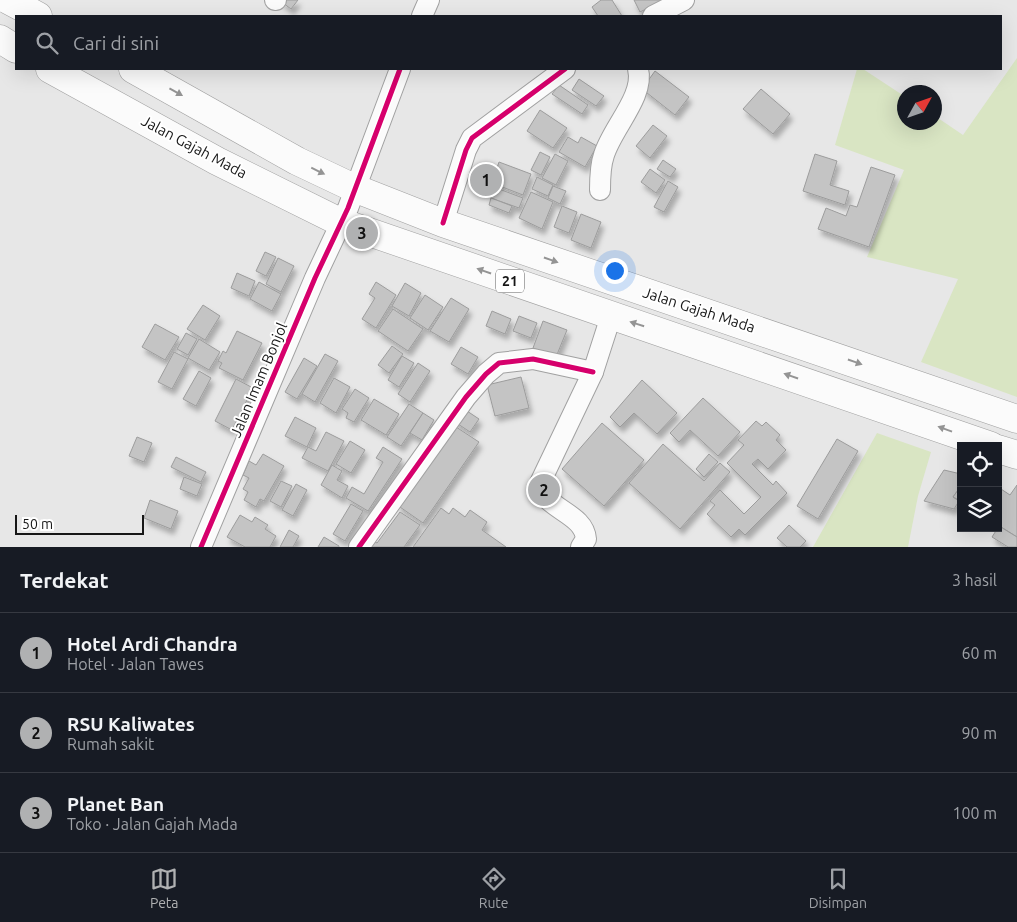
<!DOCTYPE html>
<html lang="id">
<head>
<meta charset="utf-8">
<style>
	body { margin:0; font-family:Ubuntu,sans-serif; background:#20242c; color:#f1f3f6 }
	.controls { position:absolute; right:15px; bottom:15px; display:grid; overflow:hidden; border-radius:0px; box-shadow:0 5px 20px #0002 }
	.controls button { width:45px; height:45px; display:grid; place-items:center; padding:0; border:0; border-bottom:1px solid #363941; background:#171b24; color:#f1f3f6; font:25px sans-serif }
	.compass { position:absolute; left:897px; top:85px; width:45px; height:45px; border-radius:50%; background:#171b24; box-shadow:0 5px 20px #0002; rotate:50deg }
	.scale { position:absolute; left:15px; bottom:12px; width:129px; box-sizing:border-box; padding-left:5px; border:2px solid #171717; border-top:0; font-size:14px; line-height:18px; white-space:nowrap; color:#171717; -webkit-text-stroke:4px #fff; paint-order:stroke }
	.you { position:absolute; left:614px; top:270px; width:18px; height:18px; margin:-12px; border:4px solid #fff; border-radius:50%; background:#1a73e8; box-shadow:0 0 0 8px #1a73e833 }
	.badge { display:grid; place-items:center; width:32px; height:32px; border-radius:50%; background:#b0b1b2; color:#111; font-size:16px; font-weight:700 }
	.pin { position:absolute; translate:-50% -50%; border:2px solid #fff; box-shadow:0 1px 5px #0006 }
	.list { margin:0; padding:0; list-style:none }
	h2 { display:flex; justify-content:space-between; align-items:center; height:65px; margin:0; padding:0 20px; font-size:21px }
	h2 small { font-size:16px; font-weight:400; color:#9ea1a6 }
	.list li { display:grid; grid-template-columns:32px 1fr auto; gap:15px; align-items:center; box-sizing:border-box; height:80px; padding:0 20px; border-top:1px solid #363941 }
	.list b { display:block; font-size:19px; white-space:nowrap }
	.list p { margin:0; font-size:16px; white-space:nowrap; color:#9ea1a6 }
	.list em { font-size:16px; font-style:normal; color:#9ea1a6 }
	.icon { flex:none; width:28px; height:28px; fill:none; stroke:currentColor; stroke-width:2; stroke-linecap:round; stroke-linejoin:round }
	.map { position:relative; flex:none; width:1017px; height:547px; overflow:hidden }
	.search { position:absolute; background:#171b24; box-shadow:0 5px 20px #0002; left:15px; right:15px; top:15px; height:55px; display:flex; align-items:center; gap:12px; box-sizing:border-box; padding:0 18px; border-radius:0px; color:#9ea1a6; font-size:19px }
	.sheet { height:305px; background:#171b24 }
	nav { display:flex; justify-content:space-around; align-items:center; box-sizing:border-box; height:70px; border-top:1px solid #363941; background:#171b24; font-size:14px; color:#9ea1a6 }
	nav a { display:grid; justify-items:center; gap:2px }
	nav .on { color:#b0b1b2 }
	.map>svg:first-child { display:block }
</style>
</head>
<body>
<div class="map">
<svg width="1017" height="547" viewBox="0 0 1017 547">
	<defs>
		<filter id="shadow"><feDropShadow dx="3" dy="5.5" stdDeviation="2.5" flood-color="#0004"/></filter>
	</defs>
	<rect width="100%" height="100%" fill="#e7e7e7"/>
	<!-- green -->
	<g fill="#d9e5c3">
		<path d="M1017,58V397L921,362L958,279L867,257L904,170L835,145L857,69H863L904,96V122H934L935,116L963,135Z"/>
		<path d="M877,433L931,452L918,496L908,547H813Z"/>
	</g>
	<!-- building -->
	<g fill="#c4c4c4" stroke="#9c9c9c" filter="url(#shadow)">
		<path d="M279,0H298L291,9Z"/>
		<path d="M601,0H612L622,16H598L592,7Z"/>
		<path d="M634,0H664L640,12Z"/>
		<path d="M655,71L689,97L675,115L642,89Z"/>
		<path d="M579,79L604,96L596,106L572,90Z"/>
		<path d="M559,85L588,105L582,114L552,94Z"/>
		<path d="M761,89L790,114L773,134L743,109Z"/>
		<path d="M540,110L567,128L553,148L527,131Z"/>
		<path d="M653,125L667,136L650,158L636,146Z"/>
		<path d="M568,137L578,143L581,137L597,146L585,167L559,152Z"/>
		<path d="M540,152L550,157L541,175L531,170Z"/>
		<path d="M555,154L568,161L556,185L542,178Z"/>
		<path d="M815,154L837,161L830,185L849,191L845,205L803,191Z"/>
		<path d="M663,160L676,169L670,177L657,169Z"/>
		<path d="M499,162L531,174L523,195L492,183Z"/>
		<path d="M871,167L895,175L869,247L818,229L826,208L846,216L850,205L857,207Z"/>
		<path d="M650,169L665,180L656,193L641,182Z"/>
		<path d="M537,177L553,185L548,196L532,189Z"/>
		<path d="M668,181L678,187L664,212L654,207Z"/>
		<path d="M491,186L523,198L519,208L488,197Z"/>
		<path d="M553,186L566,191L560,204L548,198Z"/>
		<path d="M531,192L553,202L542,229L519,218Z"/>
		<path d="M491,198L512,206L509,213L489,205Z"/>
		<path d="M562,206L577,212L569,233L554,227Z"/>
		<path d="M581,214L601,222L591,248L571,240Z"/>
		<path d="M265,252L276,257L266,276L256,271Z"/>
		<path d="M278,258L294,266L281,292L266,284Z"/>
		<path d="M237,273L255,281L249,296L231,288Z"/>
		<path d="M259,282L281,294L272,311L250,299Z"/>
		<path d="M376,282L396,295L376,328L362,319L375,298L369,294Z"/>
		<path d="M405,283L421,293L409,316L392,306Z"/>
		<path d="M425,295L443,307L428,330L410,318Z"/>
		<path d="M451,298L469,309L449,342L430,331Z"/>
		<path d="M203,305L220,316L205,340L187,329Z"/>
		<path d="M393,309L423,329L408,351L378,331Z"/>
		<path d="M492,311L511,319L505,334L486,326Z"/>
		<path d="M519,316L537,323L531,338L513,331Z"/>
		<path d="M543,321L567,330L556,357L533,348Z"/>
		<path d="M155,324L179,337L165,360L142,347Z"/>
		<path d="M237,331L262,343L243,380L219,368L222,363L218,361L223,351L226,353Z"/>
		<path d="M186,333L197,339L188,355L177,349Z"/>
		<path d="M199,339L220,352L209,370L188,358Z"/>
		<path d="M392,346L403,354L389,373L378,365Z"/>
		<path d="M461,347L478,357L468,374L451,364Z"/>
		<path d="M174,352L188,359L172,389L158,382Z"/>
		<path d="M325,354L338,361L315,402L302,394Z"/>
		<path d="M402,356L414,363L399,387L388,380Z"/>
		<path d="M304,358L317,366L297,399L285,392Z"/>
		<path d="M418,363L430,371L410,402L398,394Z"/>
		<path d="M199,371L211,378L196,406L183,399Z"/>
		<path d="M521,377L529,408L495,416L487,385Z"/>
		<path d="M334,378L350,387L336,413L320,403Z"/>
		<path d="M236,379L253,388L232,430L215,421Z"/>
		<path d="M642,380L677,413L657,434L634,413L620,427L610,417Z"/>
		<path d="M355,389L369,398L354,422L346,418L348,413L342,409Z"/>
		<path d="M703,398L740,432L718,456L690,430L679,442L670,433Z"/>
		<path d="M374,399L399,414L386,435L361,420Z"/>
		<path d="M409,404L423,413L401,446L387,437Z"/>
		<path d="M461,407L479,419L470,432L452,420Z"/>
		<path d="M423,413L434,420L422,440L410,433Z"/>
		<path d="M295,417L316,428L307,447L285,436Z"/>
		<path d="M756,421L762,426L766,422L780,435L776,440L786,450L768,469L758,459L752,464L773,485L776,481L787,493L745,535L739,529L731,537L707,514L715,505L710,501L720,490L744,514L761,497L727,463L744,445L738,440Z"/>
		<path d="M602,423L644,460L604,506L562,469Z"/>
		<path d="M453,425L479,442L423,523L397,505Z"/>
		<path d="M326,432L344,441L328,471L302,458L308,447L316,451Z"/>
		<path d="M137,437L152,443L144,462L129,456Z"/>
		<path d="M837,439L858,451L818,519L797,506Z"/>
		<path d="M350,441L365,450L351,473L336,464Z"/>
		<path d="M663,444L704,481L720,463L730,472L680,529L629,483Z"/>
		<path d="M383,447L402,459L368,511L346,498L352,487L364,494L383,462L376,458Z"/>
		<path d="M263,454L284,466L264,501L260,499L256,507L244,500L248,492L243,489L249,478L243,475L249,461L256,465Z"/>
		<path d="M709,454L718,462L704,477L696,469Z"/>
		<path d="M176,457L206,472L201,482L171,467Z"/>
		<path d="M332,465L342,471L337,480L348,486L342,498L321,485Z"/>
		<path d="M944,470L961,474V486L953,497L959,501L954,509L924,501Z"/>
		<path d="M184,477L202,484L197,496L180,489Z"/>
		<path d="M281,481L292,486L281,507L270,501Z"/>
		<path d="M296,484L307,490L293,516L282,510Z"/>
		<path d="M1017,485V537L998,525V487L1010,495Z"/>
		<path d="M961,486V501L953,497Z"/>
		<path d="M150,500L178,511L171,529L144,518Z"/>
		<path d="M351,504L363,511L345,541L333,534Z"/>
		<path d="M441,508L449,514L453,508L465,517L470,510L487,522L482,530L506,547H413Z"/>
		<path d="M400,512L420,525L404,547H367L372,540L377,543Z"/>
		<path d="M240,515L252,522L255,517L268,525L265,529L276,536L270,547H245L227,537Z"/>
		<path d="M789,525L806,541L800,547H787L777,538Z"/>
		<path d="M999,526L1017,537V547H1008L992,537Z"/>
		<path d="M289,530L299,536L293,547H280Z"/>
		<path d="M324,537L339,546V547H318Z"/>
	</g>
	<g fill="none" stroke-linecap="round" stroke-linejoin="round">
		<defs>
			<g id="minor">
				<path d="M275,0H276"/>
				<path d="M422,16L429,0"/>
				<path d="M653,16L684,0"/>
				<path d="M600,190C600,179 600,166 604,155C612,128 645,96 638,69"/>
				<path d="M443,223L466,150L472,138L565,69"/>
				<path d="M201,547L315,278L348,208L400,69"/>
				<path d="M359,547L466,397L486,374L499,363L533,359L593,372"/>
				<path d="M581,547L586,539C584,513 546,510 539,485L593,372L611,316"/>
			</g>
			<g id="highway">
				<path d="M8,0L38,16"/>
				<path d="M0,39L16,49"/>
				<path d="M50,69L217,161L340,222L991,446"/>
				<path d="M133,69L297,161L354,188L443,223L1017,419"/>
				<path d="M998,449L1017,455"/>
			</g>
		</defs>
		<!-- minor casing -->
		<use href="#minor" stroke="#a1a1a1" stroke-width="22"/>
		<!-- highway casing -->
		<use href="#highway" stroke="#a1a1a1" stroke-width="29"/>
		<!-- minor -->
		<use href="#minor" stroke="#fbfbfb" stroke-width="20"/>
		<!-- highway -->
		<use href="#highway" stroke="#fbfbfb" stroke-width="28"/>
		<defs>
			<g id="cycleway">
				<path d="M443,223L466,150L472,138L565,69"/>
				<path d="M201,547L315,278L348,208L400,69"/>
				<path d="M359,547L466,397L486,374L499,363L533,359L593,372"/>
			</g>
		</defs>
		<!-- cycleway casing -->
		<use href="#cycleway" stroke="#fff" stroke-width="8"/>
		<!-- cycleway -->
		<use href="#cycleway" stroke="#d6006c" stroke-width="5"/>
	</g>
	<!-- one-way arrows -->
	<defs><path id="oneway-solid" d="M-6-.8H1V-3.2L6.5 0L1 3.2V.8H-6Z" transform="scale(1.25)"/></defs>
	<g fill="#949494">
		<use href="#oneway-solid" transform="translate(176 92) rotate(29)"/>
		<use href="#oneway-solid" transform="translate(318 171) rotate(26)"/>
		<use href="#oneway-solid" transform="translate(551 260) rotate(19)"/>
		<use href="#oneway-solid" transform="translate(484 271) rotate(-161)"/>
		<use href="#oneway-solid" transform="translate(637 324) rotate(-162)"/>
		<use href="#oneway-solid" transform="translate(855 362) rotate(19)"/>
		<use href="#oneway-solid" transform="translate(791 376) rotate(-161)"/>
		<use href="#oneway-solid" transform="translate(945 429) rotate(-160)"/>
	</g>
	<g text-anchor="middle" stroke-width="4" stroke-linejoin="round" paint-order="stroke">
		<!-- shield labels -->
		<rect fill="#fff" stroke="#5d5d5d" stroke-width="1" x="496" y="269.5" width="28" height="23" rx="4"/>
		<g font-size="14" font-weight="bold" fill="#171717">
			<text x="510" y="286">21</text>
		</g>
		<!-- street labels -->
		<g font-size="15" fill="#171717" stroke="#fff">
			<text transform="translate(194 147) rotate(28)" y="5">Jalan Gajah Mada</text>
			<text transform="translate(699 310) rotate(18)" y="5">Jalan Gajah Mada</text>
			<text transform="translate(259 380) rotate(-67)" y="5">Jalan Imam Bonjol</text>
		</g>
	</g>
</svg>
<div class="controls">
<button><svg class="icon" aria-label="locate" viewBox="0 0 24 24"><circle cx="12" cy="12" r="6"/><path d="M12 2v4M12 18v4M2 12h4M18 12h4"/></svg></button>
<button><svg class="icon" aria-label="layers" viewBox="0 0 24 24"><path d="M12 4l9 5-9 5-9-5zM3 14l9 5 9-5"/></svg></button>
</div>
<svg class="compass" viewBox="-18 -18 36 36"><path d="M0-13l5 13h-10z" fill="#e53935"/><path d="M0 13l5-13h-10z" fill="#9ea1a6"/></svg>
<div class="scale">50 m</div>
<div class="you"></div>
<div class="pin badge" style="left:486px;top:180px">1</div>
<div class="pin badge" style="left:544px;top:490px">2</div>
<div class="pin badge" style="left:362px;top:233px">3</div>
<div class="search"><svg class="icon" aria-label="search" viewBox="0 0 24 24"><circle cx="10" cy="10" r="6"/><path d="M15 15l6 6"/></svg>Cari di sini</div>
</div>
<section class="sheet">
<h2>Terdekat<small>3 hasil</small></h2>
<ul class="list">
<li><span class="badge">1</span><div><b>Hotel Ardi Chandra</b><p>Hotel · Jalan Tawes</p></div><em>60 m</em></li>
<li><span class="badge">2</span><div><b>RSU Kaliwates</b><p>Rumah sakit</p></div><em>90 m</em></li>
<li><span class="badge">3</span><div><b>Planet Ban</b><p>Toko · Jalan Gajah Mada</p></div><em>100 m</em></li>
</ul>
</section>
<nav>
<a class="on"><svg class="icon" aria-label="map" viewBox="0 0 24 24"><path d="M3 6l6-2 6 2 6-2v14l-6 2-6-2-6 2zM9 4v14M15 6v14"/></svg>Peta</a>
<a><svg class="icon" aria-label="directions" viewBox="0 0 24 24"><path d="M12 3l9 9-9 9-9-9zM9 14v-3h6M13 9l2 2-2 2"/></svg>Rute</a>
<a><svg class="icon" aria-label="saved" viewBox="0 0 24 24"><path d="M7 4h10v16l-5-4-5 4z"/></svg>Disimpan</a>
</nav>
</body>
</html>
